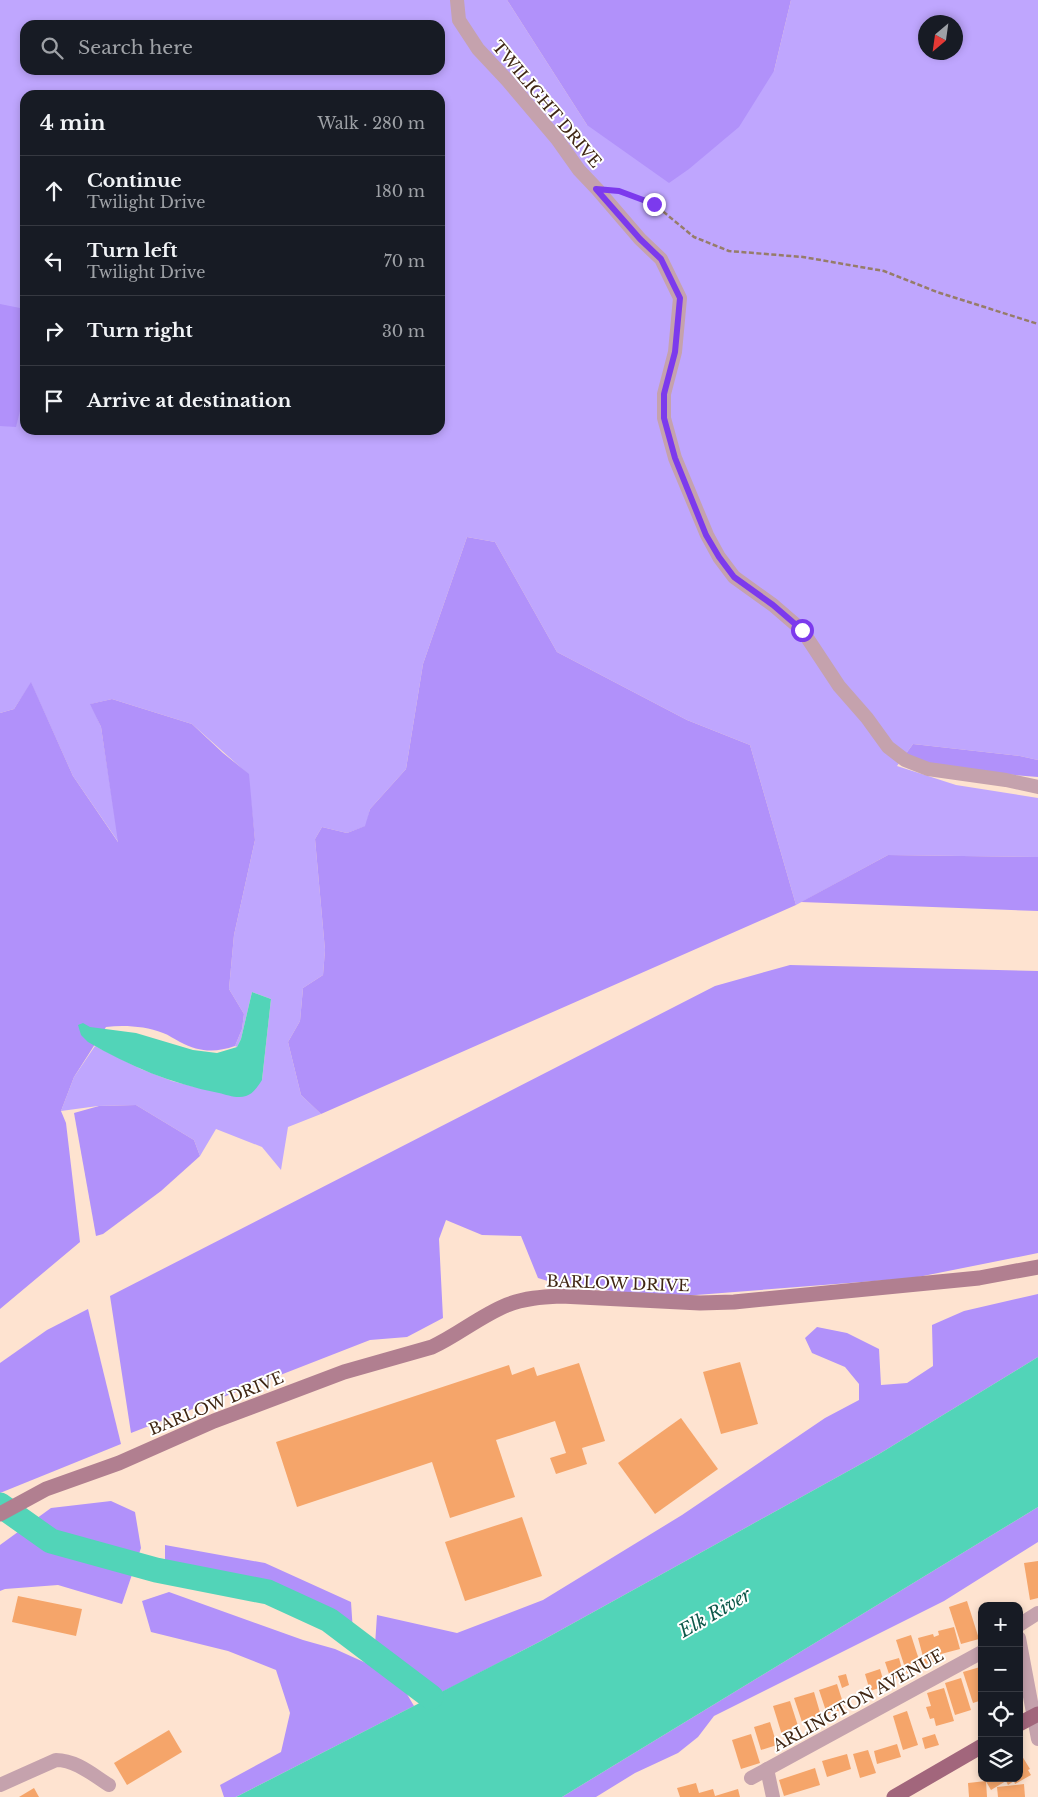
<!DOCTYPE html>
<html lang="en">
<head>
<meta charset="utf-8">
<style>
	body { margin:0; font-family:"Libre Baskerville",serif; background:#242831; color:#f1f3f6 }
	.controls { position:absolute; right:15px; bottom:15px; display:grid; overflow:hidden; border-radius:10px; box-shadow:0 2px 8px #0003 }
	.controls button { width:45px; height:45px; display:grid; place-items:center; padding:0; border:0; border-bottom:1px solid #363941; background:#171b24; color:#f1f3f6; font:25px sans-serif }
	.compass { position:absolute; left:918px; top:15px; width:45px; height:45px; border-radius:50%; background:#171b24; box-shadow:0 2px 8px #0003; rotate:209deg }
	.stop { position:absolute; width:15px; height:15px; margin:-11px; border:4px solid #7c3aed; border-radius:50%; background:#fff }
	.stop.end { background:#7c3aed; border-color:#fff; box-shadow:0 1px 5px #0008 }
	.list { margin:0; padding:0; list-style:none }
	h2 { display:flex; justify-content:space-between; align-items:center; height:65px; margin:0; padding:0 20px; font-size:21px }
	h2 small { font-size:16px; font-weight:400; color:#9ea1a6 }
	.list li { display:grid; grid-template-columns:32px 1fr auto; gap:15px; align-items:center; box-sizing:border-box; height:70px; padding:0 20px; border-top:1px solid #363941 }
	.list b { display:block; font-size:19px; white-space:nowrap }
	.list p { margin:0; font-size:16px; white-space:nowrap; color:#9ea1a6 }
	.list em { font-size:16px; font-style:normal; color:#9ea1a6 }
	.icon { flex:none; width:28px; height:28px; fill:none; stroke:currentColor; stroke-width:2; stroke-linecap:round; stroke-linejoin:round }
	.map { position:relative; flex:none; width:1038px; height:1797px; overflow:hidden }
	.search { position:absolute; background:#171b24; box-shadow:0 2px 8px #0003; left:20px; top:20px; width:425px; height:55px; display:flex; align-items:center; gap:12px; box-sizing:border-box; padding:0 18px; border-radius:15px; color:#9ea1a6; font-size:19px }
	.panel { position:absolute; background:#171b24; box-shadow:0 2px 8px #0003; left:20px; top:90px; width:425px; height:345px; border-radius:15px }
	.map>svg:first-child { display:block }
</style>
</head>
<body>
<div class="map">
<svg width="1038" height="1797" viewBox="0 0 1038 1797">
	<rect width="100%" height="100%" fill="#fee3d0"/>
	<!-- green -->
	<path fill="#bfa6fe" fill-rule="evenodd" d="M0,0H507L587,125L774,71L791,0H1038V760L1020,756L913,744L897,766L956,785L1038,798V857L888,855L796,905L750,745L687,720L557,652L495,542L467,537L423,664L406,769L370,809L366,826L347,833L322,827L315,839L325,950L323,975L303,988L300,1021L288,1042L301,1095L321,1114L288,1127L281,1170L262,1147L216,1129L200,1156L194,1140L136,1105L98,1106L61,1111L74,1077L95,1046L141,1069L172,1081L195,1087L262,1080L271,999L252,992L241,1039L237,1047L235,1046L242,1029L244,1014L229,989L234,935L255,840L248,774L192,724L112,699L91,704L101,727L119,843L73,776L31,683L14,709L0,713ZM926,22H956V52H926ZM25,25H440V70H25ZM25,95H440V430H25Z"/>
	<!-- forest -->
	<g fill="#b191fa">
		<path d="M507,0H791L774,71L739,127L689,169L669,183L587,125Z"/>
		<path d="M0,304L25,309V391L16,427L0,426Z"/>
		<path d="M467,537L495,542L557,652L687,720L750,745L796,905L321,1114L301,1095L288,1042L300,1021L303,988L323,975L325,950L315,839L322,827L347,833L365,826L370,809L406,769L423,664Z"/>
		<path d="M31,682L73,776L118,842L101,727L90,704L112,699L192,724L223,753L249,774L255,840L234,935L229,989L244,1014L242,1029L235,1046C215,1053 199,1052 180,1042C174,1039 169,1035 163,1033C145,1026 124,1025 106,1027L74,1077L61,1111L66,1123L80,1242L0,1309V713L14,709Z"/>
		<path d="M913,744L1020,756L1038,760V777L952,770L905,755Z"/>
		<path d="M888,855L1038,857V911L801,902Z"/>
		<path d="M790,965L1038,971V1253L913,1278L670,1297L564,1286L538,1278L521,1236L482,1235L446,1220L439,1239L443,1318L407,1337L370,1340L131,1433L110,1296L715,986Z"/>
		<path d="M136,1105L194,1140L200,1156L161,1191L103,1234L96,1236L74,1113L99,1106Z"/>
		<path d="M1038,1294V1357L879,1454L541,1641L438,1694L375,1645L377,1615L457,1633L543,1600L682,1515L825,1418L859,1400V1384L845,1367L812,1353L805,1338L817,1327L847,1333L879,1349L881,1385L907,1383L933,1366L932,1325L964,1311Z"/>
		<path d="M88,1309L121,1444L0,1493V1363L47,1330Z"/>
		<path d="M111,1501L135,1512L141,1548L122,1604L58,1585L5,1589L0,1591V1545L51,1508Z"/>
		<path d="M1038,1507V1542L944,1601L714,1716L698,1737L678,1753L635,1773L596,1797H562Z"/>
		<path d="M165,1545L265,1563L351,1602L353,1632L290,1592L236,1577L165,1569Z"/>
		<path d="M169,1592L303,1640L335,1649L397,1677L414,1706L236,1797H224L220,1785L281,1752L290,1713L276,1670L228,1651L151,1632L142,1601Z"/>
	</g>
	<!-- water -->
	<g fill="#52d4b8">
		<path d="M252,992L271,999L262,1080C258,1086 253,1094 246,1096C238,1099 227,1095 219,1093C172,1084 129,1066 88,1042L81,1035L78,1025L83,1023L90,1027L136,1033L193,1050L217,1053L237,1047L241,1039Z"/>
		<path d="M1038,1357V1507L562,1797H236L541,1641L879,1454Z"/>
	</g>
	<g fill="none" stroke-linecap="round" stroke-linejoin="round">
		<!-- river -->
		<path stroke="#52d4b8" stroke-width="25" d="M0,1505L51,1541L156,1570L268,1592L329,1620L431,1697"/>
	</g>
	<!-- building -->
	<g fill="#f5a56a">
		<path d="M740,1362L758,1424L721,1434L703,1372Z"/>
		<path d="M579,1363L605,1441L582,1448L587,1464L556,1474L550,1458L566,1453L555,1421L496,1440L515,1497L450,1518L432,1462L297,1507L276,1442L509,1365L512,1375L534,1367L537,1376Z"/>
		<path d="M681,1418L718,1469L655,1514L618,1463Z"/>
		<path d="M522,1517L542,1576L465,1601L445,1542Z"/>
		<path d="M1038,1561V1598L1030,1600L1024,1563Z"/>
		<path d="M18,1596L82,1609L76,1636L12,1622Z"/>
		<path d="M967,1601L979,1639L961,1644L949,1607Z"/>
		<path d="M954,1627L960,1649L941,1654L942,1660L925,1664L918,1638L933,1634L934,1637L939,1635L938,1631Z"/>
		<path d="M911,1635L922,1669L907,1674L896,1640Z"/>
		<path d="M899,1658L904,1676L891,1680L885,1662Z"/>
		<path d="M980,1667L982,1673V1700L973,1703L963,1672Z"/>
		<path d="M880,1669L885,1686L870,1691L865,1674Z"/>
		<path d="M846,1674L849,1685L842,1688L838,1676Z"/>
		<path d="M961,1678L971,1710L955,1715L945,1683Z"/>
		<path d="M837,1684L845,1709L827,1714L819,1690Z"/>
		<path d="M944,1688L954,1721L936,1726L934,1718L930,1719L926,1707L931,1706L927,1693Z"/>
		<path d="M814,1692L821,1716L802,1722L794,1698Z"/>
		<path d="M790,1701L799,1729L782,1735L773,1706Z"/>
		<path d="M907,1711L918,1745L903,1750L893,1716Z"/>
		<path d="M770,1722L777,1745L761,1750L754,1727Z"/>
		<path d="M169,1730L182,1752L127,1785L114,1763Z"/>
		<path d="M751,1734L760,1763L741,1769L732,1740Z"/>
		<path d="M935,1734L939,1745L925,1749L922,1738Z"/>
		<path d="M897,1744L901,1757L877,1764L874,1751Z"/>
		<path d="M868,1750L876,1773L860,1778L853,1754Z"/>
		<path d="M847,1754L851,1769L827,1777L822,1761Z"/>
		<path d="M1022,1756L1030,1769L1028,1770L1031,1775L1015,1784L1014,1781L1008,1785L1006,1781L991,1790L984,1778H1019V1757Z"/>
		<path d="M815,1768L820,1785L784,1796L779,1780Z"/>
		<path d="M986,1781L987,1797H969L968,1783Z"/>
		<path d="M696,1783L699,1793L713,1789L715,1796L738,1789L740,1797H680L677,1788Z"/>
		<path d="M1024,1784L1025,1797H998L997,1787Z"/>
		<path d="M34,1788L39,1797H19Z"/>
	</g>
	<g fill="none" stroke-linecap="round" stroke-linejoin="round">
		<!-- path -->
		<path stroke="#967c69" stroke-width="2.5" stroke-dasharray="5 2.5" stroke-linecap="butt" d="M616,190L654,204L694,237L729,251L803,257L884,271L937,292L1038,324"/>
		<!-- street -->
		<g stroke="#c5a2ad" stroke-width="14">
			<path d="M457,0L459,20L478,49L507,80L557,139L579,170L597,189L640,239L661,259L680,298L675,352L664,394V418L675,458L707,535L719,557L734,577L773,605L802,630L839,686L867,718L888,747L905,760L928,769L1006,780L1038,787"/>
			<path d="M1019,1625L1038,1613"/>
			<path d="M1019,1638L1038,1739"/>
			<path d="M767,1769L773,1797"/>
			<path d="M751,1778L982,1652"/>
			<path d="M0,1785L56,1760C76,1760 93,1775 109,1785"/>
		</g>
		<!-- secondary -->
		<path stroke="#b17f90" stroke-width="15" d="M0,1514L46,1489L119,1463L214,1421L344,1372L432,1347C458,1335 480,1316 507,1305C524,1298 543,1297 561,1296L700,1303L734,1302L979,1278L1038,1267"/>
		<!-- primary -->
		<g stroke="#a2667c" stroke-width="15">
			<path d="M1019,1724L1038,1714"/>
			<path d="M894,1797L982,1746"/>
		</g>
	</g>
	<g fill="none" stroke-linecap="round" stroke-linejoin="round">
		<!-- route -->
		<path stroke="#7c3aed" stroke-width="6" d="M654,204L619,191L596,189L640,239L661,259L680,298L675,352L664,394V418L675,458L706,535L719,557L734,577L773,605L802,630"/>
	</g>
	<g text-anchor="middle" stroke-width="4" stroke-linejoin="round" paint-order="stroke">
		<!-- street labels -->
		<g font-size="16" fill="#402714" stroke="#fff">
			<text transform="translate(547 104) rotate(50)" y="6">TWILIGHT DRIVE</text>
			<text transform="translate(618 1283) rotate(2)" y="6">BARLOW DRIVE</text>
			<text transform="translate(216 1403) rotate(-22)" y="6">BARLOW DRIVE</text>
			<text transform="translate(858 1700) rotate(-29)" y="6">ARLINGTON AVENUE</text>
		</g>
		<!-- water labels -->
		<g font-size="18" font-style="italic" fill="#0d584a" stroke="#fff">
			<text transform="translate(715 1613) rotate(-30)" y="6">Elk River</text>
		</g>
	</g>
</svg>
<div class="controls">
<button>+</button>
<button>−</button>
<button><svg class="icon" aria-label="locate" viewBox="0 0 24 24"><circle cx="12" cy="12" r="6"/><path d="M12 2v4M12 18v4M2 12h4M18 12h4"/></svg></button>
<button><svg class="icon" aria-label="layers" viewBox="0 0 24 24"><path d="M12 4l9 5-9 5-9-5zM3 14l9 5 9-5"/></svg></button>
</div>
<svg class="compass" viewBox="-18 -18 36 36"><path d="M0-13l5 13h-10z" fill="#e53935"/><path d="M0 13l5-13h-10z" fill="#9ea1a6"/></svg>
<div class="stop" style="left:802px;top:630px"></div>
<div class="stop end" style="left:654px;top:204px"></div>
<div class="search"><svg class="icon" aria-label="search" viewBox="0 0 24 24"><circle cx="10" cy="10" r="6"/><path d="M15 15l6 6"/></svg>Search here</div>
<section class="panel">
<h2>4 min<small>Walk · 280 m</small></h2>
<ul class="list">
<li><svg class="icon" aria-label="ahead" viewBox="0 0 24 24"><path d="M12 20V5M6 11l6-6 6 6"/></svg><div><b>Continue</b><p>Twilight Drive</p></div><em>180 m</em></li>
<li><svg class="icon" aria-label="left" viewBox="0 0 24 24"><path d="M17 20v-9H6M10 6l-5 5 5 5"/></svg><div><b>Turn left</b><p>Twilight Drive</p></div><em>70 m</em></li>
<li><svg class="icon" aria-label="right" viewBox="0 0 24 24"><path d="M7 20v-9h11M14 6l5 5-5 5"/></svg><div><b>Turn right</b></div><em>30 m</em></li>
<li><svg class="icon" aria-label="arrive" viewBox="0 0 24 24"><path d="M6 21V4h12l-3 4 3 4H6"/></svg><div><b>Arrive at destination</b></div></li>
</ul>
</section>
</div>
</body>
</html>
